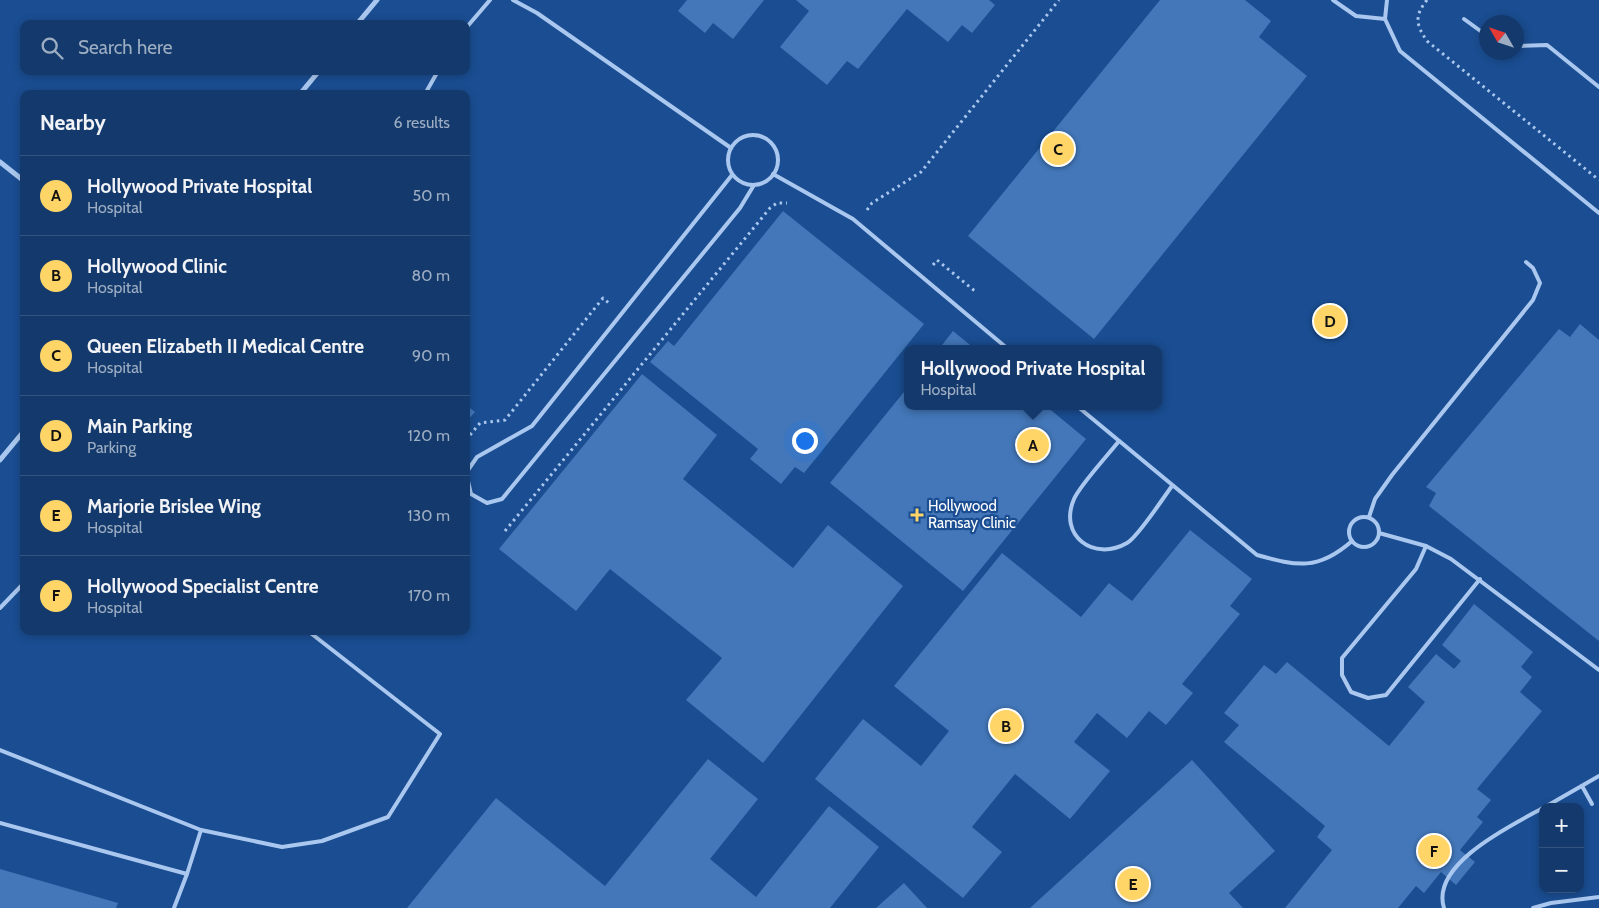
<!DOCTYPE html>
<html lang="en">
<head>
<meta charset="utf-8">
<style>
	body { margin:0; font-family:Cabin,sans-serif; background:#214575; color:#f1f3f6 }
	.controls { position:absolute; right:15px; bottom:15px; display:grid; overflow:hidden; border-radius:10px; box-shadow:0 2px 8px #0003 }
	.controls button { width:45px; height:45px; display:grid; place-items:center; padding:0; border:0; border-bottom:1px solid #335480; background:#143a6d; color:#f1f3f6; font:25px sans-serif }
	.compass { position:absolute; left:1479px; top:15px; width:45px; height:45px; border-radius:50%; background:#143a6d; box-shadow:0 2px 8px #0003; rotate:309deg }
	.you { position:absolute; left:804px; top:440px; width:18px; height:18px; margin:-12px; border:4px solid #fff; border-radius:50%; background:#1a73e8; box-shadow:0 0 0 8px #1a73e833 }
	.badge { display:grid; place-items:center; width:32px; height:32px; border-radius:50%; background:#ffd568; color:#111; font-size:16px; font-weight:700 }
	.pin { position:absolute; translate:-50% -50%; border:2px solid #fff; box-shadow:0 1px 5px #0006 }
	.popup { position:absolute; left:904px; top:345px; width:258px; height:65px; box-sizing:border-box; display:grid; place-content:center; border-radius:10px; background:#143a6d; filter:drop-shadow(0 1px 4px #0005); font-size:16px; white-space:nowrap; color:#9dadc2 }
	.popup b { font-size:19px; color:#f1f3f6 }
	.popup::after { content:''; position:absolute; left:50%; top:100%; margin-left:-10px; border:10px solid transparent; border-top-color:#143a6d }
	.list { margin:0; padding:0; list-style:none }
	h2 { display:flex; justify-content:space-between; align-items:center; height:65px; margin:0; padding:0 20px; font-size:21px }
	h2 small { font-size:16px; font-weight:400; color:#9dadc2 }
	.list li { display:grid; grid-template-columns:32px 1fr auto; gap:15px; align-items:center; box-sizing:border-box; height:80px; padding:0 20px; border-top:1px solid #335480 }
	.list b { display:block; font-size:19px; white-space:nowrap }
	.list p { margin:0; font-size:16px; white-space:nowrap; color:#9dadc2 }
	.list em { font-size:16px; font-style:normal; color:#9dadc2 }
	.icon { flex:none; width:28px; height:28px; fill:none; stroke:currentColor; stroke-width:2; stroke-linecap:round; stroke-linejoin:round }
	.map { position:relative; flex:none; width:1599px; height:908px; overflow:hidden }
	.search { position:absolute; background:#143a6d; box-shadow:0 2px 8px #0003; left:20px; top:20px; width:450px; height:55px; display:flex; align-items:center; gap:12px; box-sizing:border-box; padding:0 18px; border-radius:10px; color:#9dadc2; font-size:19px }
	.panel { position:absolute; background:#143a6d; box-shadow:0 2px 8px #0003; left:20px; top:90px; width:450px; height:545px; border-radius:10px }
	.map>svg:first-child { display:block }
</style>
</head>
<body>
<div class="map">
<svg width="1599" height="908" viewBox="0 0 1599 908">
	<rect width="100%" height="100%" fill="#1a4d91"/>
	<!-- building -->
	<g fill="#4377b9">
		<path d="M687,0H764L733,39L713,23L705,33L678,11Z"/>
		<path d="M796,0H989L995,5L972,33L962,25L948,42L907,9L858,69L847,61L827,85L780,47L809,11Z"/>
		<path d="M1160,0H1245L1271,21L1259,37L1307,76L1094,339L968,236Z"/>
		<path d="M783,211L924,324L804,473L795,467L781,484L750,459L758,449L650,362L668,341L674,346Z"/>
		<path d="M1580,324L1599,340V641L1429,506L1436,493L1426,487L1559,329L1570,337Z"/>
		<path d="M953,331L975,349H939Z"/>
		<path d="M642,374L717,435L683,479L793,568L828,525L903,586L763,763L686,700L722,658L610,569L576,611L499,549Z"/>
		<path d="M908,387V406H1046L1086,439L963,591L830,483Z"/>
		<path d="M466,405L475,412L466,422Z"/>
		<path d="M1190,530L1252,579L1230,606L1240,614L1182,684L1193,693L1166,725L1149,711L1127,738L1097,713L1074,742L1110,771L1070,819L1015,774L972,827L1002,852L963,898L815,779L863,719L921,766L949,731L894,686L1002,553L1081,617L1109,583L1132,601Z"/>
		<path d="M1474,604L1533,652L1521,667L1532,677L1520,692L1542,711L1477,789L1491,800L1477,817L1483,822L1460,850L1475,862L1456,885L1441,872L1424,893L1416,886L1398,908H1285L1332,850L1317,837L1325,826L1224,742L1239,725L1224,713L1264,665L1276,674L1287,662L1389,746L1425,702L1408,687L1436,654L1454,669L1461,661L1442,645Z"/>
		<path d="M708,759L758,799L710,859L756,897L829,806L879,847L830,908H407L496,798L605,886Z"/>
		<path d="M1192,760L1275,851L1229,893L1243,908H1030Z"/>
		<path d="M0,869L118,903L116,908H0Z"/>
		<path d="M904,883L927,908H876Z"/>
	</g>
	<g fill="none" stroke-linecap="round" stroke-linejoin="round">
		<!-- path -->
		<g stroke="#aac8ef" stroke-width="3" stroke-dasharray="2.5 4" stroke-linecap="butt">
			<path d="M1427,0C1414,16 1416,25 1427,41L1599,180"/>
			<path d="M867,210L872,203L921,172L1059,0"/>
			<path d="M933,265L937,260L976,292"/>
			<path d="M466,440L480,423L505,420L603,298L610,304"/>
			<path d="M505,531L770,208L777,203H787"/>
		</g>
		<!-- service -->
		<g stroke="#aac8ef" stroke-width="4">
			<path d="M513,0L537,13L731,148"/>
			<path d="M1333,0L1356,16L1385,19"/>
			<path d="M1387,0L1385,19L1400,51L1599,213"/>
			<path d="M1464,19L1486,35"/>
			<path d="M466,28L490,0"/>
			<path d="M1516,46L1547,45L1599,87"/>
			<path d="M425,94L438,71"/>
			<circle cx="753" cy="160" r="25"/>
			<path d="M773,174L853,219L1008,349"/>
			<path d="M732,175L532,426L477,457L466,473L471,494L487,503L502,499L740,208L754,185"/>
			<path d="M1077,406L1257,555C1297,566 1318,571 1352,541"/>
			<path d="M1119,441C1108,455 1080,485 1074,499C1058,536 1094,562 1127,543C1138,537 1163,498 1172,486"/>
			<circle cx="1364" cy="532" r="15"/>
			<path d="M1369,517L1375,499L1392,475L1533,300L1540,283L1533,268L1526,262"/>
			<path d="M1379,533L1426,546L1451,559L1599,670"/>
			<path d="M1426,546L1416,569L1342,658V675L1351,692L1368,698L1386,695L1480,579"/>
			<path d="M0,608L24,583"/>
			<path d="M0,750L201,830L187,874L0,823"/>
			<path d="M1582,786L1592,804"/>
			<path d="M1545,807L1599,776"/>
			<path d="M201,830L282,847L322,841L388,817L440,734L308,631"/>
			<path d="M174,908L187,874"/>
			<path d="M1444,908C1430,864 1512,825 1543,808"/>
			<path d="M1533,908L1551,903L1599,897"/>
		</g>
		<!-- minor -->
		<g stroke="#aac8ef" stroke-width="5">
			<path d="M357,24L377,0"/>
			<path d="M300,94L319,71"/>
			<path d="M0,162L24,181"/>
			<path d="M0,460L24,431"/>
		</g>
	</g>
	<!-- markers -->
	<path fill="#ffd568" stroke="#1a4d91" stroke-width="2" d="M914.5 507.5h5v5h5v5h-5v5h-5v-5h-5v-5h5z"/>
	<g text-anchor="middle" stroke-width="4.5" stroke-linejoin="round" paint-order="stroke">
		<!-- poi labels -->
		<g font-size="15" fill="#fff" stroke="#1a4d91" text-anchor="start">
			<text x="928" y="511">Hollywood<tspan x="928" dy="17">Ramsay Clinic</tspan></text>
		</g>
	</g>
</svg>
<div class="controls">
<button>+</button>
<button>−</button>
</div>
<svg class="compass" viewBox="-18 -18 36 36"><path d="M0-13l5 13h-10z" fill="#e53935"/><path d="M0 13l5-13h-10z" fill="#9dadc2"/></svg>
<div class="you"></div>
<div class="pin badge" style="left:1033px;top:445px">A</div>
<div class="popup"><b>Hollywood Private Hospital</b>Hospital</div>
<div class="pin badge" style="left:1006px;top:726px">B</div>
<div class="pin badge" style="left:1058px;top:149px">C</div>
<div class="pin badge" style="left:1330px;top:321px">D</div>
<div class="pin badge" style="left:1133px;top:884px">E</div>
<div class="pin badge" style="left:1434px;top:851px">F</div>
<div class="search"><svg class="icon" aria-label="search" viewBox="0 0 24 24"><circle cx="10" cy="10" r="6"/><path d="M15 15l6 6"/></svg>Search here</div>
<section class="panel">
<h2>Nearby<small>6 results</small></h2>
<ul class="list">
<li><span class="badge">A</span><div><b>Hollywood Private Hospital</b><p>Hospital</p></div><em>50 m</em></li>
<li><span class="badge">B</span><div><b>Hollywood Clinic</b><p>Hospital</p></div><em>80 m</em></li>
<li><span class="badge">C</span><div><b>Queen Elizabeth II Medical Centre</b><p>Hospital</p></div><em>90 m</em></li>
<li><span class="badge">D</span><div><b>Main Parking</b><p>Parking</p></div><em>120 m</em></li>
<li><span class="badge">E</span><div><b>Marjorie Brislee Wing</b><p>Hospital</p></div><em>130 m</em></li>
<li><span class="badge">F</span><div><b>Hollywood Specialist Centre</b><p>Hospital</p></div><em>170 m</em></li>
</ul>
</section>
</div>
</body>
</html>
